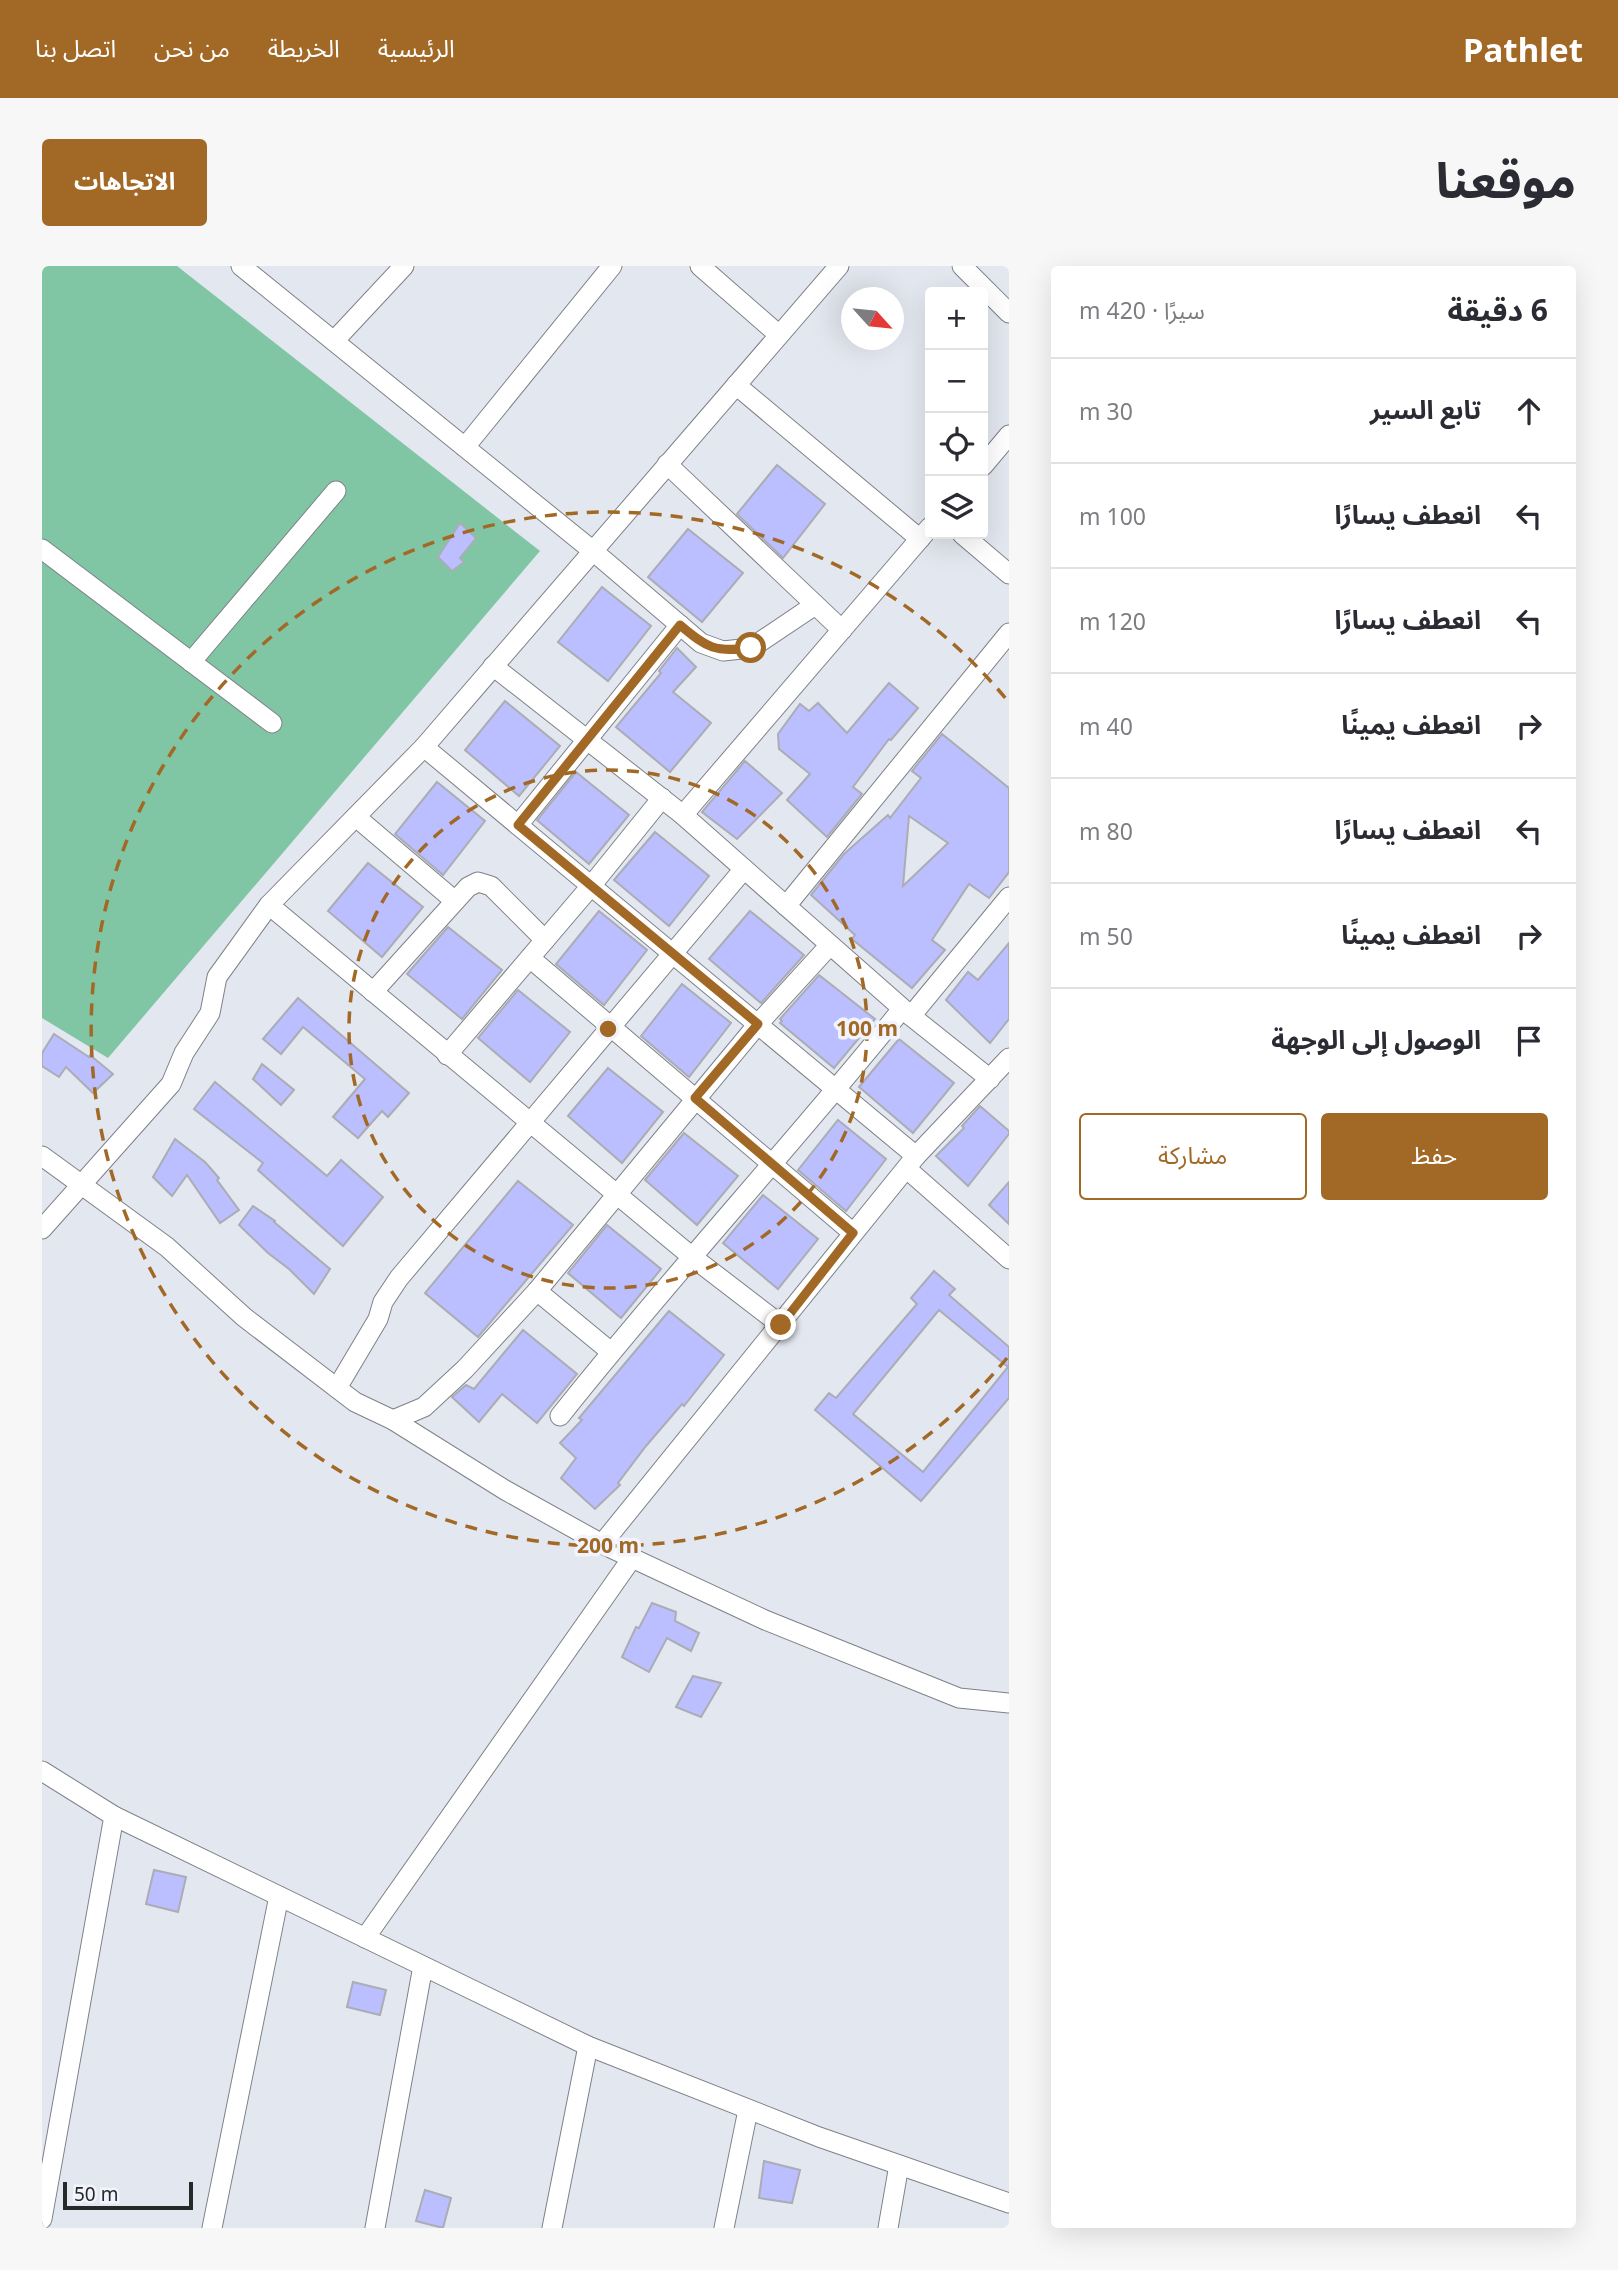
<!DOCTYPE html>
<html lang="ar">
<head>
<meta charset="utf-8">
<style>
	body { margin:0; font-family:"Noto Sans","Noto Sans Arabic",sans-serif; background:#f7f7f7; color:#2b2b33; direction:rtl }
	.controls { position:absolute; right:21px; top:21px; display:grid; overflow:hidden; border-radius:7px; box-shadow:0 7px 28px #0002 }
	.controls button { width:63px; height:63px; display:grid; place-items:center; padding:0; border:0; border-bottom:2px solid #e1e1e2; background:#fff; color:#2b2b33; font:35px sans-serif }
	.compass { position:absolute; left:799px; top:21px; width:63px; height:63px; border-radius:50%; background:#fff; box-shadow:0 7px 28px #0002; rotate:117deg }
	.scale { position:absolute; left:21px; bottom:18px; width:130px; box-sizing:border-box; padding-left:7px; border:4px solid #26282a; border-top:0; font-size:19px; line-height:24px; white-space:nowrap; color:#26282a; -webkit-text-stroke:5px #f1f4fc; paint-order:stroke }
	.stop { position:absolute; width:21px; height:21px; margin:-16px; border:5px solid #a26926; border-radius:50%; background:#fff }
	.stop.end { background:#a26926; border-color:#fff; box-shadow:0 2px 7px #0008 }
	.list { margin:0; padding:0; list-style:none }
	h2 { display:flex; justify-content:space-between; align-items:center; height:91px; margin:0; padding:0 28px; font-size:30px }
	h2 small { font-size:23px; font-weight:400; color:#7c7c81 }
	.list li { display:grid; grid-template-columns:46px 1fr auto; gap:21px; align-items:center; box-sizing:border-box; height:105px; padding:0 28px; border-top:2px solid #e1e1e2 }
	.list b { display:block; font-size:26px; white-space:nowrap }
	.list em { font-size:23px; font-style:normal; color:#7c7c81 }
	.actions { display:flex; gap:14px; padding:21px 28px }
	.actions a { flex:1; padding:16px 0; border:2px solid #a26926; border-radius:7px; text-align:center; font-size:24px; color:#a26926 }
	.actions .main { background:#a26926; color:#fff }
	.icon { flex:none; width:38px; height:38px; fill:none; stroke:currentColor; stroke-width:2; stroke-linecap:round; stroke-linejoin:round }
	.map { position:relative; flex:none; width:967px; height:1962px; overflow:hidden; direction:ltr; border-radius:7px }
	header { display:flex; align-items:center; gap:42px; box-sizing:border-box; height:98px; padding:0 35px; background:#a26926; color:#fff }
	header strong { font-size:33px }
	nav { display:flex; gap:38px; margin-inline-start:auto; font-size:24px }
	.intro { display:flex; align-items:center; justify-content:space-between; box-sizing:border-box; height:168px; padding:0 42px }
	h1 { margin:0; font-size:49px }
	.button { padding:18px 32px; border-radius:7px; background:#a26926; color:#fff; font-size:24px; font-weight:700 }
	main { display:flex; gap:42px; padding:0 42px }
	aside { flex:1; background:#fff; border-radius:7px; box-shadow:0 7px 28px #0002 }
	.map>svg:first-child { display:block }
</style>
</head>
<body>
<header>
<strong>Pathlet</strong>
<nav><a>الرئيسية</a><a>الخريطة</a><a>من نحن</a><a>اتصل بنا</a></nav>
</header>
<div class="intro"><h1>موقعنا</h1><a class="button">الاتجاهات</a></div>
<main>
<aside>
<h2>6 دقيقة<small>سيرًا · 420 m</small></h2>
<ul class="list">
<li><svg class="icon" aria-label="ahead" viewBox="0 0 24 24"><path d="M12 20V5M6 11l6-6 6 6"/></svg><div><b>تابع السير</b></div><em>30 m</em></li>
<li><svg class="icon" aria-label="left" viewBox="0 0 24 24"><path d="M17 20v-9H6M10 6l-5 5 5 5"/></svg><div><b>انعطف يسارًا</b></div><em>100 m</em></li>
<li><svg class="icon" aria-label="left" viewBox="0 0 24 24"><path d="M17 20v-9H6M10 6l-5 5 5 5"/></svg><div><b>انعطف يسارًا</b></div><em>120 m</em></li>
<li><svg class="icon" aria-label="right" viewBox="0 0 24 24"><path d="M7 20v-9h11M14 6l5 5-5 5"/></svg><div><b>انعطف يمينًا</b></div><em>40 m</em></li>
<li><svg class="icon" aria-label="left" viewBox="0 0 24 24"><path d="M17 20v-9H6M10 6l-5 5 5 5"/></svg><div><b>انعطف يسارًا</b></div><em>80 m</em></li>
<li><svg class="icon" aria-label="right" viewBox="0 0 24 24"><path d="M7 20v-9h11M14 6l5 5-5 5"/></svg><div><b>انعطف يمينًا</b></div><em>50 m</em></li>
<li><svg class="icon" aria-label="arrive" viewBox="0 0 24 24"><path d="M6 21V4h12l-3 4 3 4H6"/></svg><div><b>الوصول إلى الوجهة</b></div></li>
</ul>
<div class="actions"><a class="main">حفظ</a><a>مشاركة</a></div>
</aside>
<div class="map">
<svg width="967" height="1962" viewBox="0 0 967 1962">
	<rect width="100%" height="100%" fill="#e3e7ef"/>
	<!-- green -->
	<path fill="#80c6a5" d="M0,0H135L498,285L66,792L0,752Z"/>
	<!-- building -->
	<g fill="#bbbfff" stroke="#abacb4" stroke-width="2" fill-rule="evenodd">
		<path d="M735,199L783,238L741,292L695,248Z"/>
		<path d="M418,257L434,272L418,292L422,296L410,305L396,291Z"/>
		<path d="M646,263L701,307L660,356L606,311Z"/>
		<path d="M560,321L609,360L566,415L516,376Z"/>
		<path d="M635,382L654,401L631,426L669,457L628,506L574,461L619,407L617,405Z"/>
		<path d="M847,417L876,442L849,474L847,473L811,521L820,528L785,571L745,534L768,508L737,483L736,468L758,438L767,445L776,437L805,467Z"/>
		<path d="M463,435L518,480L477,530L423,484Z"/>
		<path d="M900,468L967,522V606L947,632L927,618L890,674L903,684L870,722L810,673L813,669L769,629L802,588L846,549L848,552L879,512L870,505ZM867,550L906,577L861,620Z"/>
		<path d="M703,495L740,527L695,573L660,546Z"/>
		<path d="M534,506L587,549L547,598L495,554Z"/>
		<path d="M395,516L443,555L401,609L353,568Z"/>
		<path d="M613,566L667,610L627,660L572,614Z"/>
		<path d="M326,597L381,641L340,691L286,645Z"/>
		<path d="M557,645L605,684L562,739L514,698Z"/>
		<path d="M708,645L762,689L719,737L667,693Z"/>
		<path d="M406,661L460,704L420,753L365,708Z"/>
		<path d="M967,677V753L948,777L904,734L926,706L936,714Z"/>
		<path d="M777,709L833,753L792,802L738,757L740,755L738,753Z"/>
		<path d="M640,718L689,757L647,811L599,770Z"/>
		<path d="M476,724L528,766L488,816L436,772Z"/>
		<path d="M256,732L367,827L346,851L340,845L316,872L291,851L323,813L261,761L239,788L221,773Z"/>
		<path d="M12,768L47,791L48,789L71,808L51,827L24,801L17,811L0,800V787Z"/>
		<path d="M857,773L912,817L871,867L817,821Z"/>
		<path d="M220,798L252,824L239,839L211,813Z"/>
		<path d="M566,802L621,846L580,897L526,850Z"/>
		<path d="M173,816L285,910L299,894L341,931L301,980L216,904L221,897L152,843Z"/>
		<path d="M938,840L967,865V868L926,920L894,890L922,862L920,860Z"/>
		<path d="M796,854L844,893L804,945L756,904Z"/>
		<path d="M642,867L696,910L655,959L603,914Z"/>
		<path d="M133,873L163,896L177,912L175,914L197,944L178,957L145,909L130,930L111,911Z"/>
		<path d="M476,915L531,959L436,1071L383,1027Z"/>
		<path d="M967,916V958L947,939Z"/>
		<path d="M721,929L776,973L736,1023L681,977Z"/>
		<path d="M211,940L233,955L232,956L288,1003L272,1028L247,1003L226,987L197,959Z"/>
		<path d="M565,959L619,1003L579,1052L526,1007Z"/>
		<path d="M892,1005L913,1023L907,1029L967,1081V1132L879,1235L773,1144L787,1127L794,1132L875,1038L869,1032ZM897,1044L966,1101L881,1206L811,1148Z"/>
		<path d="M627,1045L682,1089L642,1140L640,1138L604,1180L576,1217L578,1219L553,1243L519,1212L534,1192L518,1177L540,1154L537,1152Z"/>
		<path d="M481,1064L535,1108L495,1157L460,1128L437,1156L410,1131L424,1119L432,1123Z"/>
		<path d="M610,1337L634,1346L633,1355L657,1367L649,1385L625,1372L607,1406L580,1391L594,1361L597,1362Z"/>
		<path d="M651,1410L679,1417L659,1451L634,1441Z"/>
		<path d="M112,1604L144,1611L136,1646L104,1638Z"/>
		<path d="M311,1716L344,1724L338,1749L305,1741Z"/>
		<path d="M722,1895L758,1904L750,1937L717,1932Z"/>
		<path d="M383,1924L409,1932L401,1962L374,1955Z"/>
	</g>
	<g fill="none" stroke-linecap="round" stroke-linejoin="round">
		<defs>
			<g id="minor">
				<path d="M199,0L551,285L659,377L681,385L709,382L773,339"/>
				<path d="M658,0L737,69"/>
				<path d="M920,0L967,47"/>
				<path d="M292,75L362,0"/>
				<path d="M694,119L878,273"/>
				<path d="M423,181L570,0"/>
				<path d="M625,198L800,364"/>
				<path d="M941,200L967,169"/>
				<path d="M920,268L967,308"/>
				<path d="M0,283L230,457"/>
				<path d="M149,396L294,225"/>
				<path d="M451,400L641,549L869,750L948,813"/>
				<path d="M382,481L874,890"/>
				<path d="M641,549L888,261"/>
				<path d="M314,551L413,635"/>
				<path d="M476,559L638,359"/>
				<path d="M227,639L649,990L739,1059"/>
				<path d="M744,640L967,367"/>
				<path d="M488,692L811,967"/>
				<path d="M331,726L426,621L436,616L449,620L503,674"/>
				<path d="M869,750L967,631"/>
				<path d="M405,789L549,620L620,532"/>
				<path d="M0,890L125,981L202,1051L313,1136L351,1154L463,1224L560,1278L723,1354L917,1432L967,1437"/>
				<path d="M865,903L967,993"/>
				<path d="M0,963L129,818L142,787L168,747L175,711L227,639L382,481L797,0"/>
				<path d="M495,1025L569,1086"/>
				<path d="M295,1122L336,1053L341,1036L357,1012L702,603"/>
				<path d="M518,1150C628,1011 749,881 860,743"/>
				<path d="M351,1154L382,1141L423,1103L495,1025L716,758L788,679"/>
				<path d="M560,1278L874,890L967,792"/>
				<path d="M0,1505L72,1550L546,1780L777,1871L967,1937"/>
				<path d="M323,1672L590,1292"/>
				<path d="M0,1953L72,1550"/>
				<path d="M170,1962L237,1630"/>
				<path d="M333,1962L381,1700"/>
				<path d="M510,1962L546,1780"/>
				<path d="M682,1962L706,1844"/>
				<path d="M846,1962L857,1899"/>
			</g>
		</defs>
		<!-- minor casing -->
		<use href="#minor" stroke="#7e8188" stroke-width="21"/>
		<!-- minor -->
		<use href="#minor" stroke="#fff" stroke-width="19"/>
	</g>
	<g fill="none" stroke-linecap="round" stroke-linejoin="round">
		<!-- route -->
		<path stroke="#a26926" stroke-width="9" d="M709,382C673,386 666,383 638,359L476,559L716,758L653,832L811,967L739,1059"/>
	</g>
	<!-- distance rings -->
	<g fill="none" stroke="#a26926" stroke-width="3.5" stroke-dasharray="12 9">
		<circle cx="566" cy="763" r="259"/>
		<path d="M965 1092A517 517 0 1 1 965 434"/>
	</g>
	<circle cx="566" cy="763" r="10" fill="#a26926" stroke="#f1f4fc" stroke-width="3.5"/>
	<g font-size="21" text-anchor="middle" font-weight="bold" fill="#a26926" stroke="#f1f4fc" stroke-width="7" stroke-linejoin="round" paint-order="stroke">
		<text x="825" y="770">100 m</text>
		<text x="566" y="1287">200 m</text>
	</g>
</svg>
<div class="controls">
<button>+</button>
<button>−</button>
<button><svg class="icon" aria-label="locate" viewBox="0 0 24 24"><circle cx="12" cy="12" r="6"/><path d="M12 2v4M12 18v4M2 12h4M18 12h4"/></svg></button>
<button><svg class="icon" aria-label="layers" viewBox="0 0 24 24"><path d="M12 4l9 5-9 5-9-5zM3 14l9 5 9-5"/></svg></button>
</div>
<svg class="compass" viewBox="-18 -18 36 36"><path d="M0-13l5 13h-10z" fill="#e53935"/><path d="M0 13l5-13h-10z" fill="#7c7c81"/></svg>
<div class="scale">50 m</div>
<div class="stop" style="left:709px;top:382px"></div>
<div class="stop end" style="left:739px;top:1059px"></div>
</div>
</main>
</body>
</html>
